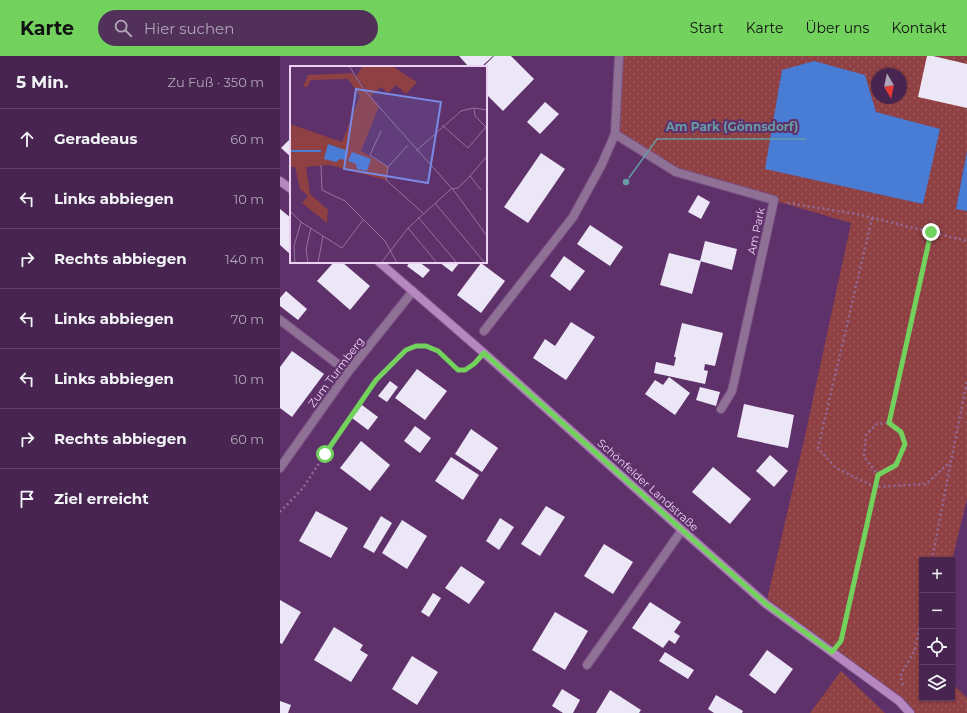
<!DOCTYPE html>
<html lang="de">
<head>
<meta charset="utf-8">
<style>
	body { margin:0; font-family:Montserrat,sans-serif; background:#51315a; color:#f1f3f6 }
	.controls { position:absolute; right:12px; bottom:12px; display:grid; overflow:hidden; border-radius:0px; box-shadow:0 1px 3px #0004 }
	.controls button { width:36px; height:36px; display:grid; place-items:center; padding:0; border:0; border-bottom:1px solid #5f4267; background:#472550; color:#f1f3f6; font:20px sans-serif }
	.compass { position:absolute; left:591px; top:12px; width:36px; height:36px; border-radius:50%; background:#472550; box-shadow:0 1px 3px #0004; rotate:171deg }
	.stop { position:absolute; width:12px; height:12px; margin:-9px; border:3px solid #72d25d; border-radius:50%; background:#fff }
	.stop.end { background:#72d25d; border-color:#fff; box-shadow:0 1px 4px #0008 }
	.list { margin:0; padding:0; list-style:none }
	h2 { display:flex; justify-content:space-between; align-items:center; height:52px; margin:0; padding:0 16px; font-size:17px }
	h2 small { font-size:13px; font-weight:400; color:#b0a5b7 }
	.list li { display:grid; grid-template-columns:26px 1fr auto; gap:12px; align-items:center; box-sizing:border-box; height:60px; padding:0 16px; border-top:1px solid #5f4267 }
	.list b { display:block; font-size:15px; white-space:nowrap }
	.list em { font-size:13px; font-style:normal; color:#b0a5b7 }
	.icon { flex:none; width:22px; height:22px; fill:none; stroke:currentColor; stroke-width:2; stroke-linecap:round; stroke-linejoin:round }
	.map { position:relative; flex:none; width:687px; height:657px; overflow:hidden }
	header { display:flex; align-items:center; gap:24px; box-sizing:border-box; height:56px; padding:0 20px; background:#72d25d; color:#111 }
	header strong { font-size:19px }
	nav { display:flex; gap:22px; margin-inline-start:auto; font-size:14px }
	.search { width:280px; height:36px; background:#51315a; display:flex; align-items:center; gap:10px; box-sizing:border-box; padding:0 14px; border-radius:22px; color:#b0a5b7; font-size:15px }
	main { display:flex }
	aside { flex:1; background:#472550 }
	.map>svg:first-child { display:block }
</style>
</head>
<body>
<header>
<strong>Karte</strong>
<div class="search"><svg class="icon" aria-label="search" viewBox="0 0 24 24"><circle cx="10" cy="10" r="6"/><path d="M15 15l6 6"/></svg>Hier suchen</div>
<nav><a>Start</a><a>Karte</a><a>Über uns</a><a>Kontakt</a></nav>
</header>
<main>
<aside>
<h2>5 Min.<small>Zu Fuß · 350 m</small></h2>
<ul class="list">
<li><svg class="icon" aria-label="ahead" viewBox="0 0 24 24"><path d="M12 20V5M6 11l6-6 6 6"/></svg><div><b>Geradeaus</b></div><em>60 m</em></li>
<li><svg class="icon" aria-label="left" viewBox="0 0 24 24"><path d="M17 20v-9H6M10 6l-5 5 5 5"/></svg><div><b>Links abbiegen</b></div><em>10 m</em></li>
<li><svg class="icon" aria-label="right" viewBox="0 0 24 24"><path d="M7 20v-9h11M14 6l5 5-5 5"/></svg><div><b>Rechts abbiegen</b></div><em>140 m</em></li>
<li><svg class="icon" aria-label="left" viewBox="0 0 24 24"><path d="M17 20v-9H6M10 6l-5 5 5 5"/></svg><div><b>Links abbiegen</b></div><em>70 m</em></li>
<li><svg class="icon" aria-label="left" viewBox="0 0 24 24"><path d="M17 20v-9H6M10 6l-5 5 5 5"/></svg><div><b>Links abbiegen</b></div><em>10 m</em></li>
<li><svg class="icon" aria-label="right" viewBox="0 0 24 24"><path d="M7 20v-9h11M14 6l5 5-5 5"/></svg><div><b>Rechts abbiegen</b></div><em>60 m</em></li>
<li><svg class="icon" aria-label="arrive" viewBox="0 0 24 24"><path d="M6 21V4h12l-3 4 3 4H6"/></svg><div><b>Ziel erreicht</b></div></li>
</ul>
</aside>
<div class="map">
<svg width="687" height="657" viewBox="0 0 687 657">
	<defs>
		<pattern id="grass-dots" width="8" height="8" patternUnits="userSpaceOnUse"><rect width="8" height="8" fill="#8e4043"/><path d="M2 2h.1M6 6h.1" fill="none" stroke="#9e5b5f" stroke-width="1.8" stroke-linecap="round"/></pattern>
	</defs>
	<rect width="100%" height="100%" fill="#5f316a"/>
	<!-- grass -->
	<g fill="url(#grass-dots)" fill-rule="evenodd">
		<path d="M339,0H687V95L676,153L687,155V443L672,504H642V642H672V627L687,642V657H630L486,548L525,380L571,167L396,116L335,78ZM597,18H621V42H597ZM596,56L659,73L485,113Z"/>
		<path d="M561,615L605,657H530Z"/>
	</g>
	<!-- water -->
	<g fill="#487cd5">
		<path d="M534,5L585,19L596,56L660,73L643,148L485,113L502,14Z"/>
		<path d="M687,95V155L676,153Z"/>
	</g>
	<!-- building -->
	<g fill="#ece7f7">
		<path d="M179,0H213L201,11H189Z"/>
		<path d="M214,0H231L254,23L223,55L206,38V11H203Z"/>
		<path d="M647,0H653L687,8V52L638,41Z"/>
		<path d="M265,46L279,58L260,78L247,66Z"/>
		<path d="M11,82V101L1,92Z"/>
		<path d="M261,97L285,113L248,167L224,151Z"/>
		<path d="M418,139L430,146L421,163L408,156Z"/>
		<path d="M0,153L11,162V196L10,198L0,189Z"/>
		<path d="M310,169L343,191L330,210L297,188Z"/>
		<path d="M425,185L457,193L452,214L420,205Z"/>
		<path d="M389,197L421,205L412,238L380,229Z"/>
		<path d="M284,200L305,215L290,235L270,220Z"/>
		<path d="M54,206H62L90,230L70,254L37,225Z"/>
		<path d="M130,206H139L150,214L143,222L127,210Z"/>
		<path d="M159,206H180L172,216Z"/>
		<path d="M201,207L225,225L201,257L177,239Z"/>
		<path d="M6,235L27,253L18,264L0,250V242Z"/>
		<path d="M291,266L315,281L286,324L253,302L265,283L275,290Z"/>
		<path d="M402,267L443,277L435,310L425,308L424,314L428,315L425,328L374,317L376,306L394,310L396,301H394Z"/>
		<path d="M12,295L44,318L12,361L0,352V311Z"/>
		<path d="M137,313L167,335L145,364L115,342Z"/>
		<path d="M389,321L410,337L395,359L365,338L375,324L383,329Z"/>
		<path d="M110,325L118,331L107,346L98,340Z"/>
		<path d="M420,331L440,336L436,350L416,344Z"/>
		<path d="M464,348L514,359L508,392L457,381Z"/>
		<path d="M82,349L98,361L88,374L72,362Z"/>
		<path d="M135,370L151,382L140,397L124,385Z"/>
		<path d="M191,373L218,392L202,416L175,398Z"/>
		<path d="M81,385L110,409L90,435L60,412Z"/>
		<path d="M490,399L508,415L494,431L476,415Z"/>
		<path d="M171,401L199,419L183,444L155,425Z"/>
		<path d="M433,411L471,443L450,468L412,436Z"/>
		<path d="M266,450L285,461L260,500L241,488Z"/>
		<path d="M36,455L68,472L51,502L19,485Z"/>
		<path d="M101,460L112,467L94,497L83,491Z"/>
		<path d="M220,462L234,471L219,494L206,485Z"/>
		<path d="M122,464L147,480L127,513L102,497Z"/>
		<path d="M324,488L353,506L333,538L304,520Z"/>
		<path d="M181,510L205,526L189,548L165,532Z"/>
		<path d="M153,537L161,542L149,561L141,556Z"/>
		<path d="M0,544L21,556L2,588L0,587Z"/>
		<path d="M370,546L401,566L394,576L400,580L395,588L389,584L383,592L352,572Z"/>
		<path d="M275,556L308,575L285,614L252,594Z"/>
		<path d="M54,571L83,589L80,594L88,599L71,626L34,604Z"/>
		<path d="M487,594L513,613L495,638L469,619Z"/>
		<path d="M385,596L414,614L408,623L379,605Z"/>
		<path d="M132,600L158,616L137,649L112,633Z"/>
		<path d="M282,633L300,644L293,657H283L272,650Z"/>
		<path d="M330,634L361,654L359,657H316Z"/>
		<path d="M436,639L463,655L462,657H434L428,653Z"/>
		<path d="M0,645L11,649L8,657H0Z"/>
	</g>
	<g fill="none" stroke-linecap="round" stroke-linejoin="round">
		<defs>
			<g id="lane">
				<path d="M0,264L68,316"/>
				<path d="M307,609L402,474"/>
			</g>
			<g id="street">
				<path d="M339,0L335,78L396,116L494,144L452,335L441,353"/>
				<path d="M204,275L293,161L322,108L335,78"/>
				<path d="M0,412L68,316L133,235"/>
			</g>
			<g id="secondary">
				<path d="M0,125L11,133"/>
				<path d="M99,206L204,297L402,474L486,548L619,645L630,657"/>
			</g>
		</defs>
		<!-- lane casing -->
		<use href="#lane" stroke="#7b5185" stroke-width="10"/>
		<!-- street casing -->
		<use href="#street" stroke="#7b5185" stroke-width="10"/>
		<!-- secondary casing -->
		<use href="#secondary" stroke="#7b5185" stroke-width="10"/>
		<!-- path -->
		<g stroke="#916a9a" stroke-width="2.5" stroke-dasharray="2 3" stroke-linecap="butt">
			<path d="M508,147L577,158L687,185"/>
			<path d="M592,162L538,392L556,412L595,431L646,428L671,405L687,325"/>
			<path d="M609,367L651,176"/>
			<path d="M609,367L621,376L625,388L616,409L598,419L584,401L586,379L597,368Z"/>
			<path d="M0,456L23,432L45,398L96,324L126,294L136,290H146L158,295L178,314H185L194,308"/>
			<path d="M652,504L671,405"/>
			<path d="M561,585L598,419"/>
			<path d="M623,629L620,620L635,594L642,559"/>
		</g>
		<!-- lane -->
		<use href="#lane" stroke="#8f7196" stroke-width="8"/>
		<!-- street -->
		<use href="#street" stroke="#8f7196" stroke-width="8"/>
		<!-- secondary -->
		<use href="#secondary" stroke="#b787c1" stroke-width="8"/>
	</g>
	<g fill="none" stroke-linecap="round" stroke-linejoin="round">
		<!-- route -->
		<path stroke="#72d25d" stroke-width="5" d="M45,398L96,324L126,294L136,290H146L158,295L178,314H185L194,308L204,297L402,474L486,548L552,596L561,585L598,419L616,409L625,388L621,376L609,367L651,176"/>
	</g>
	<g text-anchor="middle" stroke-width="4" stroke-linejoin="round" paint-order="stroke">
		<!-- street labels -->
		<g font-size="11" fill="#ecd1f2" stroke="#5f316a">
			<text transform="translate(476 175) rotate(-78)" y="4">Am Park</text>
			<text transform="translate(56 316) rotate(-53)" y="4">Zum Turmberg</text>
			<text transform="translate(368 429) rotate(42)" y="4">Schönfelder Landstraße</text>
		</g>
	</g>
	<!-- overview -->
	<g transform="translate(10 10)">
		<rect width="197" height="197" fill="#5f316a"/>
		<path d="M73,0H102L127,16L116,28L106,19L98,27L91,21L81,30L66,10ZM62,7L89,40L71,85L98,101L96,114L39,99L16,101L20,128L38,144L37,157L12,137L18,130L10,123L5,101H0V58L52,76L70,30L58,13L21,14L17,21H13L18,9Z" fill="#8e4043"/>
		<path d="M38,78L58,85L55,94L50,93L46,96L34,93ZM62,86L81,93L77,105L67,103L66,98L58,95Z" fill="#487cd5"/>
		<path fill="none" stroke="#487cd5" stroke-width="2" d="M0,85H31"/>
		<path fill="none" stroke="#9771a0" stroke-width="1" d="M59,0L75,25L165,126L197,170M152,59L178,82L196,61L185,50L184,42M91,65L80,89L98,101L96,114L133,147M126,85L171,45L184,42L197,44M31,99L32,124L55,135L95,175L107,197M98,101L118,79M180,110L191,124M161,123L168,122L180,110L197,90M145,137L195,197M0,145L11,156L52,182L73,154M128,151L167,197M118,162L147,197M5,197L4,180L11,156M18,197L16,183L21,162M28,197L33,170M91,197L118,162L161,123"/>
		<path fill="#7a89e4" fill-opacity="0.15" stroke="#7a89e4" stroke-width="2" d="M66,23L151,36L138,117L54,103Z"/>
		<rect width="197" height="197" fill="none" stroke="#ecd1f2" stroke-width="2"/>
	</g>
	<!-- callouts -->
	<path fill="none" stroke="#679aa3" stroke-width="1.5" d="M346 126L377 83H526"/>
	<circle fill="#679aa3" stroke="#5f316a" stroke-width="1.5" cx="346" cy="126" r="4"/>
	<g font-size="12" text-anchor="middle" font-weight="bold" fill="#679aa3" stroke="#5f316a" stroke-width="4" stroke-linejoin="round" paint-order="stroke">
		<text x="452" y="75">Am Park (Gönnsdorf)</text>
	</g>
</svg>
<div class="controls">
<button>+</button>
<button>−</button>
<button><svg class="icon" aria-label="locate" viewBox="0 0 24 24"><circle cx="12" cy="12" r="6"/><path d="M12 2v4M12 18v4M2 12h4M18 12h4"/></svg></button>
<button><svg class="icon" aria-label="layers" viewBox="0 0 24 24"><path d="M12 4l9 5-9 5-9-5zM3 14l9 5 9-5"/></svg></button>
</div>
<svg class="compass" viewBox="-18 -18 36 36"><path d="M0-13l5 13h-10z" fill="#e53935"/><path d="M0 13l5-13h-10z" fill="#b0a5b7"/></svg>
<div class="stop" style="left:45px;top:398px"></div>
<div class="stop end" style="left:651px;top:176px"></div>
</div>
</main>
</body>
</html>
